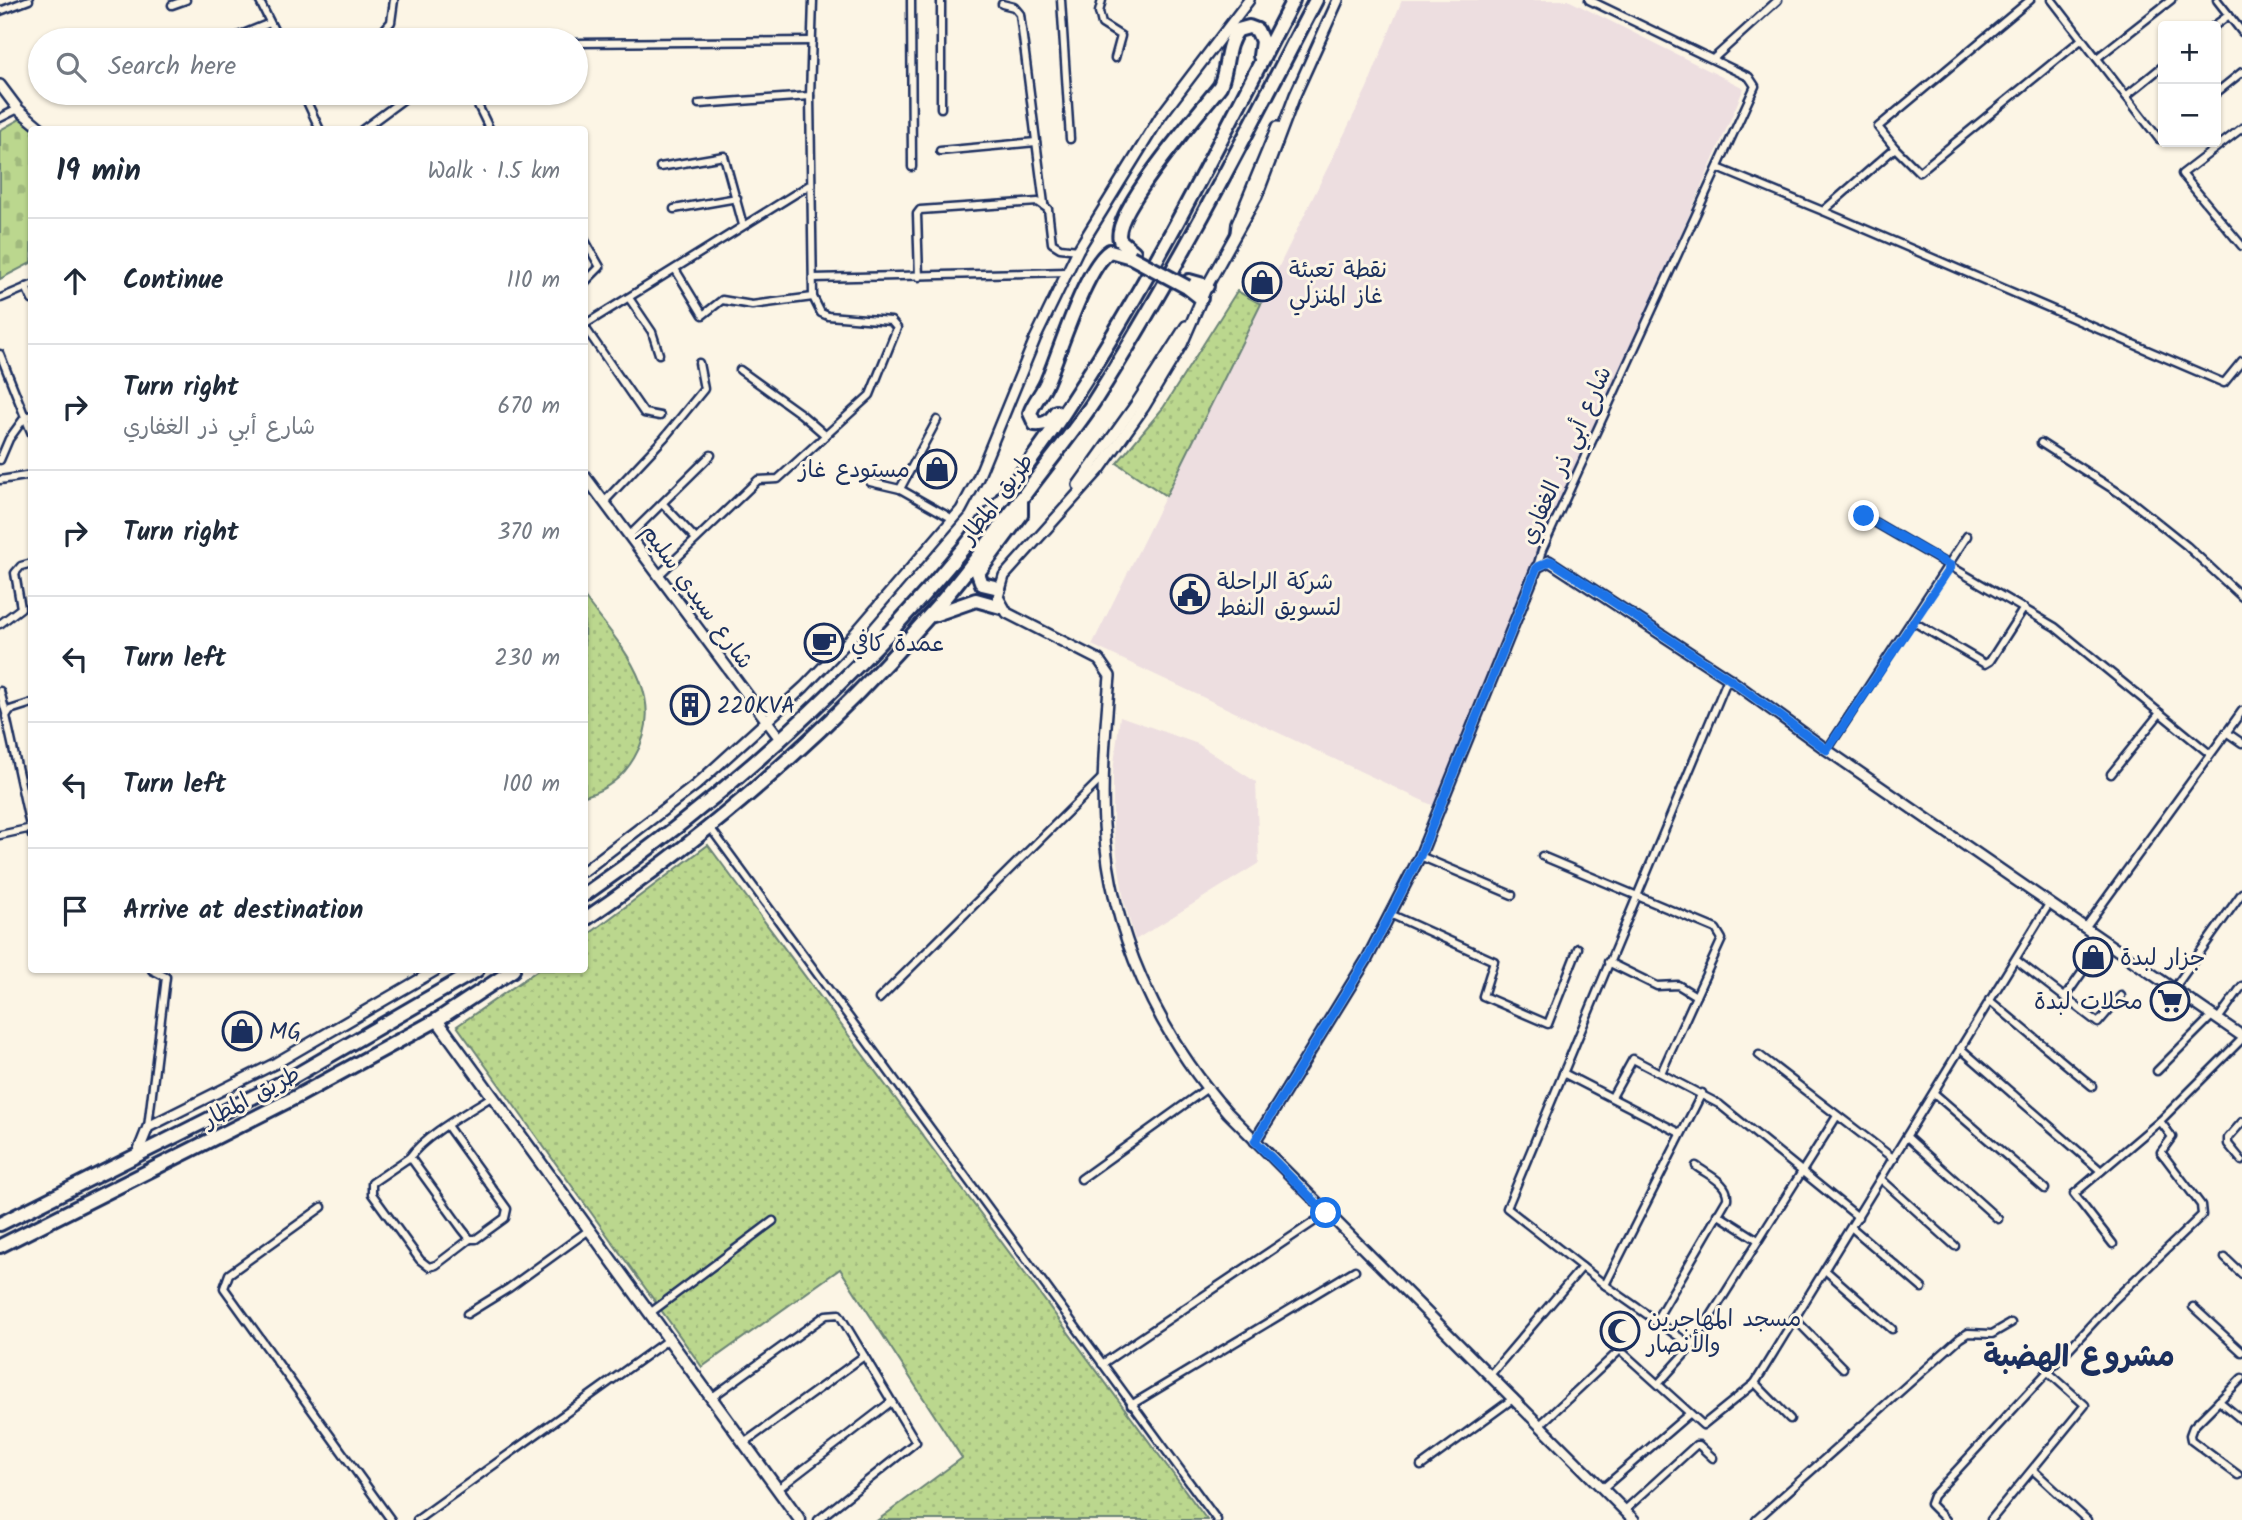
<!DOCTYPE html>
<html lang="en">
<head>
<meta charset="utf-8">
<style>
	body { margin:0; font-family:Kalam,"Playpen Sans Arabic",sans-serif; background:#f2f2f3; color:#1f2937 }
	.controls { position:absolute; right:21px; top:21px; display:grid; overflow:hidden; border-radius:7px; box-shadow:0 2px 5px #0004 }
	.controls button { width:63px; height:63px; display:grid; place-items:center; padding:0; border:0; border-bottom:2px solid #e0e1e3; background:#fff; color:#1f2937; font:35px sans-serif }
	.stop { position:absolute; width:21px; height:21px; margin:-16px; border:5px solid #1a73e8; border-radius:50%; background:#fff }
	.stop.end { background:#1a73e8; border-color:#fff; box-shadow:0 2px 7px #0008 }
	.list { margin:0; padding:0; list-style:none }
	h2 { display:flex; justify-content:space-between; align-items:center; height:91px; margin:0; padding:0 28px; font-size:30px }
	h2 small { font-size:23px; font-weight:400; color:#747a83 }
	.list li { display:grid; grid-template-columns:46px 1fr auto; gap:21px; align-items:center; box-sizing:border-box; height:126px; padding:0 28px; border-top:2px solid #e0e1e3 }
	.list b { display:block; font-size:26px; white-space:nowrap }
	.list p { margin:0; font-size:23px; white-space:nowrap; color:#747a83 }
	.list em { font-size:23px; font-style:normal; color:#747a83 }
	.icon { flex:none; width:38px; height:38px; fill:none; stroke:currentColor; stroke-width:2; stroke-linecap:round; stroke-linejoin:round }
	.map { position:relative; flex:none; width:2242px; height:1520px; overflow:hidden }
	.search { position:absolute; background:#fff; box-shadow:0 2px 5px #0004; left:28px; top:28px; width:560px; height:77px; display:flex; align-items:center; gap:18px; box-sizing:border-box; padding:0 24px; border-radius:38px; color:#747a83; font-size:26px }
	.panel { position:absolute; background:#fff; box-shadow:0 2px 5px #0004; left:28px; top:126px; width:560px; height:847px; border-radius:7px }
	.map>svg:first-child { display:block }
</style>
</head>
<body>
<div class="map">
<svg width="2242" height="1520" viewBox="0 0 2242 1520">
	<defs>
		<pattern id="grass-dots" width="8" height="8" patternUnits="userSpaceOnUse" patternTransform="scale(1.75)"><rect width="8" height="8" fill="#bbd78e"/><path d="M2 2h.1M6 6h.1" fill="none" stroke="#a0b97d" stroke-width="1.8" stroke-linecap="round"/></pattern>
		<pattern id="cemetery-stones" width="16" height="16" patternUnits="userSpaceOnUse" patternTransform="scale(1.75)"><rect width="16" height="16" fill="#bbd78e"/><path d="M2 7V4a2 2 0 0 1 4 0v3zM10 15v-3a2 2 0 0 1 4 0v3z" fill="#a0b97d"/></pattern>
	</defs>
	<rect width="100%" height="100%" fill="#fcf5e5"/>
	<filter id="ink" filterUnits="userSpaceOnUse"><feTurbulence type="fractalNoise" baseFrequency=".0143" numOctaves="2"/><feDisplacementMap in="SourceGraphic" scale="14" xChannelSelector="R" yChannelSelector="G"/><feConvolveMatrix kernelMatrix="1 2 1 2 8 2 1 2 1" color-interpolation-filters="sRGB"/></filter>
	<g filter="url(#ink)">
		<!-- built -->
		<g fill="#eddee0">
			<path d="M1402,0H1568L1744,88L1434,806L1092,645L1367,88Z"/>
			<path d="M1120,716L1198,744L1256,782L1259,863L1135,940L1124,901L1113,827V772Z"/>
		</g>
		<!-- grass -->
		<g fill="url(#grass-dots)" stroke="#6b8376" stroke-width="2">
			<path d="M1237,291L1261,304L1166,496L1117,463L1163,408Z"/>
			<path d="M584,597C620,645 671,696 634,758C623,777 606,790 585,796Z"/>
			<path d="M708,845L1207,1520H878L962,1458L840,1269L702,1367L457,1026L538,970H584L585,937Z"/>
		</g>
		<!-- cemetery -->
		<path fill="url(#cemetery-stones)" stroke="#6b8376" stroke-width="2" d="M20,119L33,129L31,263L0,279V130Z"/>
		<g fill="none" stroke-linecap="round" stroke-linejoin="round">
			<defs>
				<g id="street">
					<path d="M259,0L279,40"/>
					<path d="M911,0L912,167"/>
					<path d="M1061,0L1070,139"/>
					<path d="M1102,0L1099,12L1102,24L1121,36L1115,58"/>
					<path d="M2052,0L2159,139L2163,135"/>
					<path d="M2217,0L2242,32"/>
					<path d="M1002,4L1014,7L1020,14L1044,204"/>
					<path d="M172,5L186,0"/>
					<path d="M0,11L29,0"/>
					<path d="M2214,26L2229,15"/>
					<path d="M228,40L270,23"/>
					<path d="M375,40L391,22L394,0"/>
					<path d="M576,43L812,41"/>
					<path d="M2097,58L2171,0"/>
					<path d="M1713,59L1778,0"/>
					<path d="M303,93L320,130"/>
					<path d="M472,93L490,130"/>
					<path d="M2216,93L2242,72"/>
					<path d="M2126,96L2163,66"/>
					<path d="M699,104L810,96"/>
					<path d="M941,108V0"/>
					<path d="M0,118L18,109"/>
					<path d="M2242,128L2182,174L2242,246"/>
					<path d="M362,130L412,93"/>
					<path d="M1895,148L1878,127L2030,0"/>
					<path d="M940,151L1036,142"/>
					<path d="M660,167L724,156L743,225"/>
					<path d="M1718,168L1823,211L1895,148L1919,172L2082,39"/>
					<path d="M674,209L737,198"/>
					<path d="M1823,211L2224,383L2242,361"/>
					<path d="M584,239L600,267L584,283"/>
					<path d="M675,269L703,315L722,300L752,305L813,297"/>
					<path d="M919,277L917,214L920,210L1038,202L1048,209L1052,243L1060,248L1078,250"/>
					<path d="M813,278L1067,272"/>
					<path d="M26,287L32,300"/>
					<path d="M1,298L32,285"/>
					<path d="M629,298L652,332L659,354"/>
					<path d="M584,325L811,184"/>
					<path d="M584,326L644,413L660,416"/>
					<path d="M0,354L25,417L9,439L0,460"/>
					<path d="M740,370L801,414L824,434"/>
					<path d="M32,415L25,417L32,434"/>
					<path d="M2041,443L2127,498L2187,546L2242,597"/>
					<path d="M0,480L32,475"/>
					<path d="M870,482L900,489L953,519"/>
					<path d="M900,489L937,420"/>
					<path d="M605,501L664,438L704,389L699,363"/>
					<path d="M663,504L696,539"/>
					<path d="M1864,516L2055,627L2210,754"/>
					<path d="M630,535L711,455"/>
					<path d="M1537,567L1542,550L1755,86L1749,77L1589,0"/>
					<path d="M659,575L758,480L778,479L870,395L897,328L891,321L828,316L821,313L813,297L810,96L813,0"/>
					<path d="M1912,621L1985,664L1990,661L2024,608"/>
					<path d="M0,624L21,608L15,573L21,566L32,563"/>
					<path d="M0,691L6,713"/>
					<path d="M32,703L10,710L6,716L32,835"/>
					<path d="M2226,732L2242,743"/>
					<path d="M1827,750L1967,536"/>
					<path d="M2111,774L2160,713"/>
					<path d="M709,826L1217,1520"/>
					<path d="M0,835L32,828"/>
					<path d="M1420,856L1512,895"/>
					<path d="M1542,856L1716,929L1722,939L1696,996"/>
					<path d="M1390,914L1494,961L1483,996L1548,1024L1578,948"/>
					<path d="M2085,928L2242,711"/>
					<path d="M2016,960L2098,1023L2121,996"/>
					<path d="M1608,962L1657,986L1678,985L1696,996L1661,1073"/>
					<path d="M2173,990L2242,893"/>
					<path d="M2065,997L2104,941"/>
					<path d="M879,999L1102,778"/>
					<path d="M1989,1000L2092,1086"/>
					<path d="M2218,1019L2242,986"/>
					<path d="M1960,1048L2101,1171"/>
					<path d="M1759,1055L1894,1159"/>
					<path d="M2157,1071L2212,1016"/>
					<path d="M1563,1073L1680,1133"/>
					<path d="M1935,1094L2045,1189"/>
					<path d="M1612,1097L1633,1059L1719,1104L1858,1217"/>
					<path d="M2242,1122L2228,1138V1144L2242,1161"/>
					<path d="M148,1127L166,977L152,970"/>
					<path d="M448,1127L507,1209L505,1218L476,1239H470L462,1229L410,1157C424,1136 468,1112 491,1097"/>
					<path d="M1907,1137L1998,1219"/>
					<path d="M410,1157L372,1183V1194L420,1260L429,1267L436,1265L470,1239"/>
					<path d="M1081,1179L1206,1089"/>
					<path d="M1882,1180L1955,1246"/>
					<path d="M322,1207L229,1274L224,1288L391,1520"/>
					<path d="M1717,1214L1758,1240"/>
					<path d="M1851,1227L1922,1288"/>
					<path d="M2113,1244L2074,1194L2160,1121L2242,1039"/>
					<path d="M2225,1258L2242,1274"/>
					<path d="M1825,1270L1892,1329"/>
					<path d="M1605,1285L1702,1093"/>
					<path d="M2193,1307L2242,1352"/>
					<path d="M650,1313L773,1221"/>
					<path d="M467,1314L509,1288L589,1230"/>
					<path d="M1794,1318L1843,1368"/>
					<path d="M1655,1322L1727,1199C1729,1183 1708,1175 1696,1166"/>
					<path d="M1692,1346L1605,1285L1507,1208L1728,678"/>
					<path d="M1102,1364L1327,1213"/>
					<path d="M1490,1375L1582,1267"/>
					<path d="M1659,1383L1692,1346L1837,1116"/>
					<path d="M1755,1383L1790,1419"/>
					<path d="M711,1398L826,1315L839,1314L916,1442L818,1520"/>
					<path d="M2219,1401L2242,1420"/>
					<path d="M1131,1405L1355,1270"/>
					<path d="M1541,1424L1620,1350L1703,1425L1755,1383L2049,904"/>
					<path d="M744,1443L864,1356"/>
					<path d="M1421,1466L1514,1398"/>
					<path d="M2034,1471L2087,1520"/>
					<path d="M2238,1475L2191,1440L2190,1435L2193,1427L2242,1378"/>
					<path d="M778,1489L891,1402"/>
					<path d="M1602,1489L1689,1414"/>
					<path d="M1625,1510L1696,1445H1699L1713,1458"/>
					<path d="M417,1520L669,1339"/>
					<path d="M1756,1520L1960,1338L1968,1333L1992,1334L2011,1323"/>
					<path d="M1946,1520L1930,1504L1933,1496L2113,1301L2202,1215L2201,1205L2161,1152L2172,1137L2160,1121"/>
					<path d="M1991,1520L2085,1405L2047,1371"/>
				</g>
				<g id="secondary">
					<path d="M1338,0L1295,95L1257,196L1207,286L1182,344L1144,407L1100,469L1004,576L998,597L1007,613L1099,660L1110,676C1106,725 1101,775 1104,825C1110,931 1158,1034 1228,1113L1634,1520"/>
					<path d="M0,85L18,109L43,130"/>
					<path d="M1236,233L1237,224L1277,127"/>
					<path d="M584,475L781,740"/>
					<path d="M1078,485L1136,404L1186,326"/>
					<path d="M584,871L696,785L804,687L850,639L961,510L978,478L1035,339L1078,250L1160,117L1249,0"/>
					<path d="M1255,1141L1367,959L1420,856L1537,567L1549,561L1728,678L1827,750L2242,1036"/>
					<path d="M136,1157L148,1127L276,1063L436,970"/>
				</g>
				<path id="primary" d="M437,1020L800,1520"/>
				<g id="highway">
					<path d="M1134,252L1120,240C1110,214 1201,111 1220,86C1228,68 1225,45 1238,30L1249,27L1257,30L1262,41L1260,56"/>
					<path d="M1189,281L1207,286"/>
					<path d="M1187,287L1201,298"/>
					<path d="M1056,412C1050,421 1046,425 1035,424L1030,413C1034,401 1044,391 1048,379C1060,351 1086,266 1110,251L1131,257"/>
					<path d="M999,588L982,584L978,573L1021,515V499"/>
					<path d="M933,615L976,600L1001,607"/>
					<path d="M584,895C781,759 956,584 1084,382C1162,259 1226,129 1293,0"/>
					<path d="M584,920C710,834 829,731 929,616C964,577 994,535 1025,494C1047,464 1072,434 1093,403C1176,273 1245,136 1316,0"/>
					<path d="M0,1224L291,1078L477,970"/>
					<path d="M0,1246L298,1096L437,1020L513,970"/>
				</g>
			</defs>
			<!-- street casing -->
			<use href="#street" stroke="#1b2f5e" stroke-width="11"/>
			<!-- secondary casing -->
			<use href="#secondary" stroke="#1b2f5e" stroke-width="14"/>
			<!-- primary casing -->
			<use href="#primary" stroke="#1b2f5e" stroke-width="15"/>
			<!-- highway casing -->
			<use href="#highway" stroke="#1b2f5e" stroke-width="18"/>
			<!-- street -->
			<use href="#street" stroke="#fcf5e5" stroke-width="6"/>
			<!-- secondary -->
			<use href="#secondary" stroke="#fcf5e5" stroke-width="9"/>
			<!-- primary -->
			<use href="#primary" stroke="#fcf5e5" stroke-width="10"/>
			<!-- highway -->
			<use href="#highway" stroke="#fcf5e5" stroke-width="12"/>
			<defs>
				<path id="highway-bridge" d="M1131,257L1187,287"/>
			</defs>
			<!-- highway-bridge casing -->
			<use href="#highway-bridge" stroke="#1b2f5e" stroke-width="18" stroke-linecap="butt"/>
			<!-- highway-bridge -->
			<use href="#highway-bridge" stroke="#fcf5e5" stroke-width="12"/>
		</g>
	</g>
	<g fill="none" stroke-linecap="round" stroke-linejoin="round" filter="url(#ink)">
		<!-- route -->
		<path stroke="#1a73e8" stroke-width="9" d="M1326,1213L1255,1141L1367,959L1420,856L1537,567L1551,561L1728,678L1827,750L1951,566L1864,516"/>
	</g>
	<!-- icons -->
	<defs>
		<symbol id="shop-ring" viewBox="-11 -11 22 22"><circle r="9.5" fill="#fcf5e5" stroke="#1b2f5e" stroke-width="1.5"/><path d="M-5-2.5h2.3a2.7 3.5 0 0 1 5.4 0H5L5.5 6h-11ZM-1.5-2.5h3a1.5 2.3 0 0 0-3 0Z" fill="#1b2f5e"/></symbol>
		<symbol id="civic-ring" viewBox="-11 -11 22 22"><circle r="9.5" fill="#fcf5e5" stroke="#1b2f5e" stroke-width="1.5"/><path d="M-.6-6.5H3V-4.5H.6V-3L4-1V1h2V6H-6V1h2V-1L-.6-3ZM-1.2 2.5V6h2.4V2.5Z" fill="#1b2f5e"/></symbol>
		<symbol id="cafe-ring" viewBox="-11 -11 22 22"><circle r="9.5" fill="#fcf5e5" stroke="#1b2f5e" stroke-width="1.5"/><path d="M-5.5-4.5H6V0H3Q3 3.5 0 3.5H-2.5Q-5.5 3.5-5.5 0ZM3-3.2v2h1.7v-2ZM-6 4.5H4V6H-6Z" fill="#1b2f5e"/></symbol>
		<symbol id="building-ring" viewBox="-11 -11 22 22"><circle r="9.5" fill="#fcf5e5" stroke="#1b2f5e" stroke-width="1.5"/><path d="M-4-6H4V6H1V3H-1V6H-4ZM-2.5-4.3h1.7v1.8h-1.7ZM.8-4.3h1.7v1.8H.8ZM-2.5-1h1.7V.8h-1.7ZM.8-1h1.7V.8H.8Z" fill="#1b2f5e"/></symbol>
		<symbol id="supermarket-ring" viewBox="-11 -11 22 22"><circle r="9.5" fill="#fcf5e5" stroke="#1b2f5e" stroke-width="1.5"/><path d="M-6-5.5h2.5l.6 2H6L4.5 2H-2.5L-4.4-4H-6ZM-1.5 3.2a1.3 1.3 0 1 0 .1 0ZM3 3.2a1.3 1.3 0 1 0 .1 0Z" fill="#1b2f5e"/></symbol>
		<symbol id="mosque-ring" viewBox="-11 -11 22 22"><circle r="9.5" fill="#fcf5e5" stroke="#1b2f5e" stroke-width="1.5"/><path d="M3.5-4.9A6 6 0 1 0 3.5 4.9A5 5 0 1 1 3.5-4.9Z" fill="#1b2f5e"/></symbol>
	</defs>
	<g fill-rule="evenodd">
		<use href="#shop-ring" x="1240" y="260" width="44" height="44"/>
		<use href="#shop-ring" x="915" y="447" width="44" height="44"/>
		<use href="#civic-ring" x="1168" y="572" width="44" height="44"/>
		<use href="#cafe-ring" x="802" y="621" width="44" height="44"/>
		<use href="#building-ring" x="668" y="683" width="44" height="44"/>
		<use href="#shop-ring" x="2071" y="935" width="44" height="44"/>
		<use href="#supermarket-ring" x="2148" y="979" width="44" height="44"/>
		<use href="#shop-ring" x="220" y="1009" width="44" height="44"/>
		<use href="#mosque-ring" x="1598" y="1309" width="44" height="44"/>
	</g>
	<g text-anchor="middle" stroke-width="6" stroke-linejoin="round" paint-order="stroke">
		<!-- poi labels -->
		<g font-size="23" fill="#1b2f5e" stroke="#fcf5e5" text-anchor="start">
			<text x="1289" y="277">نقطة تعبئة<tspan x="1289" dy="26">غاز المنزلي</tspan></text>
			<text x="910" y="477" text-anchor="end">مستودع غاز</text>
			<text x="1217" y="589">شركة الراحلة<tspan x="1217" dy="26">لتسويق النفط</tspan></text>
			<text x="851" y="651">عمدة كافي</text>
			<text x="717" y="713">220KVA</text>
			<text x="2120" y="965">جزار لبدة</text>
			<text x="2143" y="1009" text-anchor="end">محلات لبدة</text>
			<text x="269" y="1039">MG</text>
			<text x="1647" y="1326">مسجد المهاجرين<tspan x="1647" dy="26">والأنصار</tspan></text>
		</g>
		<!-- street labels -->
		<g font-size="23" fill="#1b2f5e" stroke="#fcf5e5">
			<text transform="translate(1565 455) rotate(-66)" y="8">شارع أبي ذر الغفاري</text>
			<text transform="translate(996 498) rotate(-53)" y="8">طريق المطار</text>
			<text transform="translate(698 596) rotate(54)" y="8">شارع سيدي سليم</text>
			<text transform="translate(251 1096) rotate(-28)" y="8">طريق المطار</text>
		</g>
		<!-- district labels -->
		<g font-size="30" font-weight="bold" fill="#1b2f5e" stroke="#fcf5e5">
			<text x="2079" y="1366">مشروع الهضبة</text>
		</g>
	</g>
</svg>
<div class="controls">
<button>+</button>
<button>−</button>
</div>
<div class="stop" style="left:1326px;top:1213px"></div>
<div class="stop end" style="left:1864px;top:516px"></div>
<div class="search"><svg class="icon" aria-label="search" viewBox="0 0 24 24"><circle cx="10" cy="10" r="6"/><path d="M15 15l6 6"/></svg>Search here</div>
<section class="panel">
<h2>19 min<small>Walk · 1.5 km</small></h2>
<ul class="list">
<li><svg class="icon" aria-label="ahead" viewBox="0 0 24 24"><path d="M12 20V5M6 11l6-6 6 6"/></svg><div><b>Continue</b></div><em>110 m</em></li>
<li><svg class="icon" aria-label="right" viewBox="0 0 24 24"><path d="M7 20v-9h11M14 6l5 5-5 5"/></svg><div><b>Turn right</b><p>شارع أبي ذر الغفاري</p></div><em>670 m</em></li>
<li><svg class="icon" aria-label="right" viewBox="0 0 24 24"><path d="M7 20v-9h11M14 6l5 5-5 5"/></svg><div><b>Turn right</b></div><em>370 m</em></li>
<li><svg class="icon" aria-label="left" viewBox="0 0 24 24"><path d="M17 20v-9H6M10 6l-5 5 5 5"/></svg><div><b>Turn left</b></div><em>230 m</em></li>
<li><svg class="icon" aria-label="left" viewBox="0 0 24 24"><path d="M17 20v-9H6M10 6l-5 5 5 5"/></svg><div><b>Turn left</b></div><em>100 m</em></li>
<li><svg class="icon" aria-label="arrive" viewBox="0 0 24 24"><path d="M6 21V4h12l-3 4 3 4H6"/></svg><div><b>Arrive at destination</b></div></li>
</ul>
</section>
</div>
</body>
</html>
